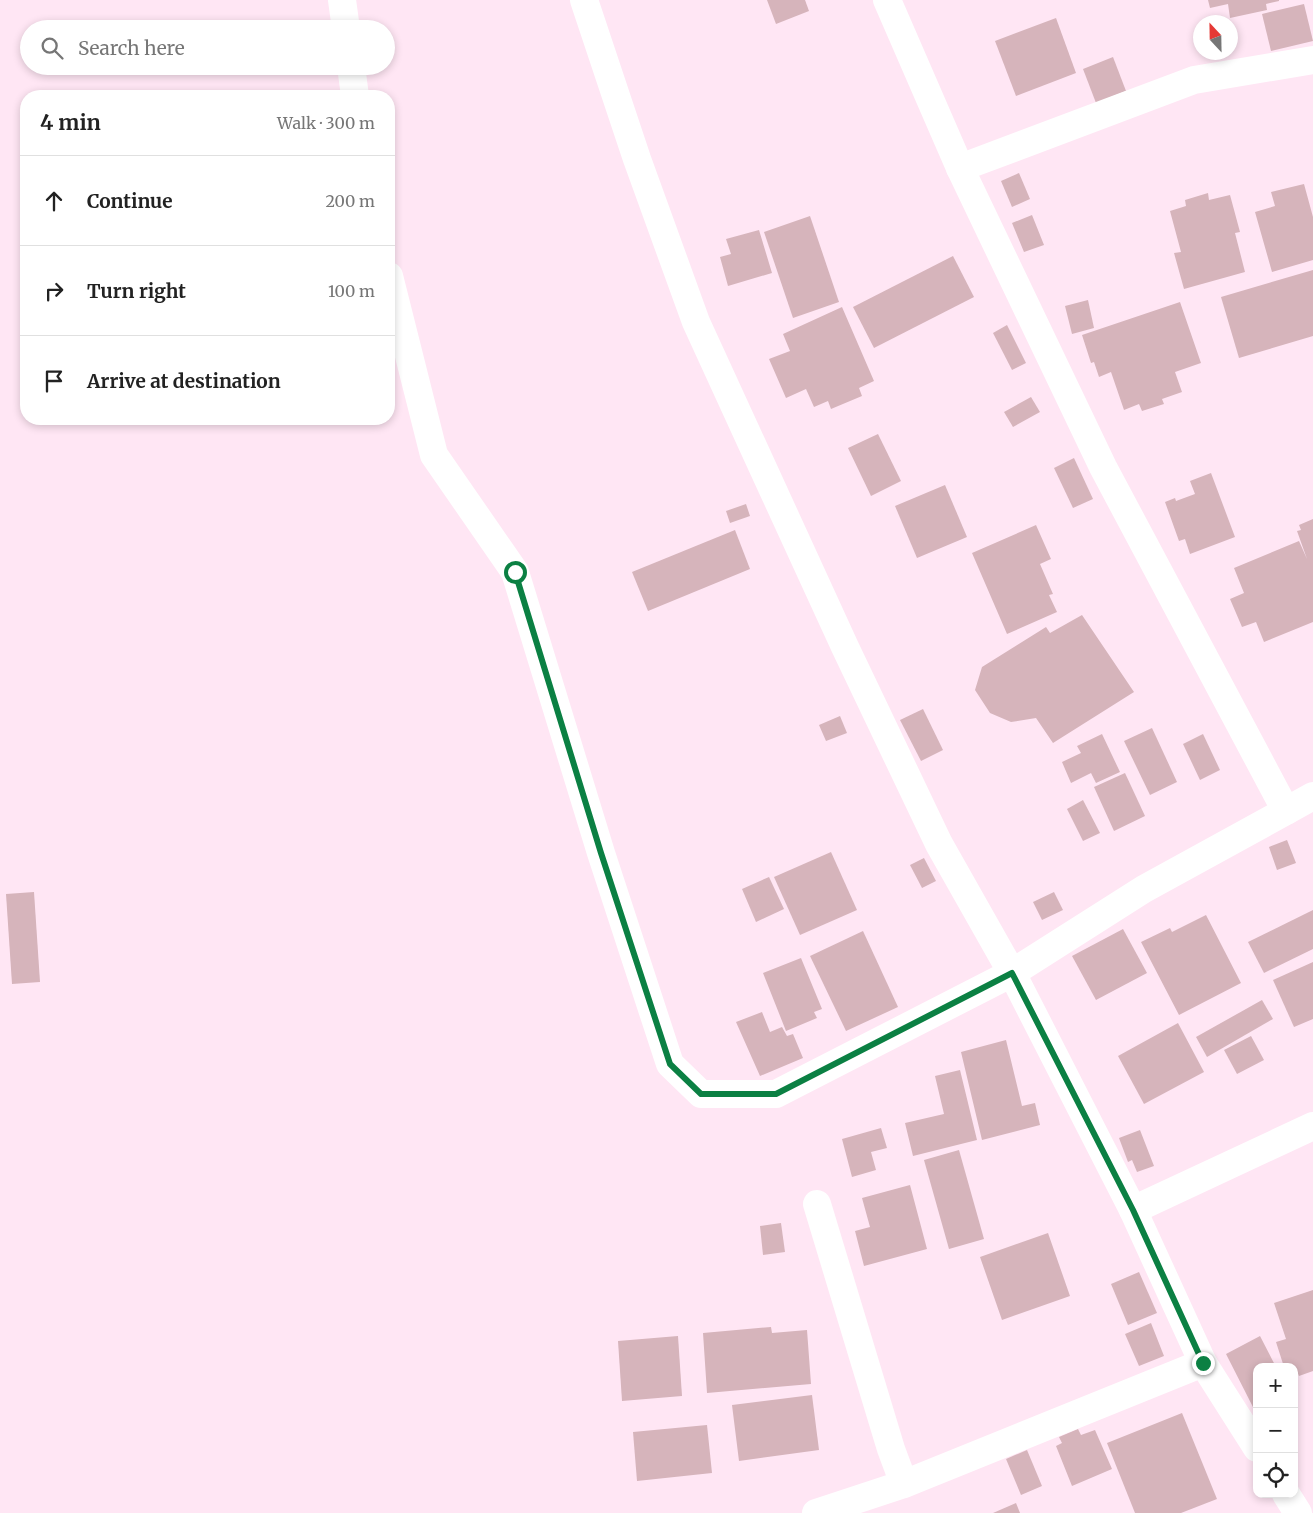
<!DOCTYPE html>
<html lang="en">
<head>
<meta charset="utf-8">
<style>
	body { margin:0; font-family:Merriweather,serif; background:#f6f6f6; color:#222 }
	.controls { position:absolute; right:15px; bottom:15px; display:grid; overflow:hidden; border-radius:10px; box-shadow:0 2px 8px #0003 }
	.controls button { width:45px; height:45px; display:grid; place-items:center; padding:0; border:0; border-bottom:1px solid #e0e0e0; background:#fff; color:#222; font:25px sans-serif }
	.compass { position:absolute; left:1193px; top:15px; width:45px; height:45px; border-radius:50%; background:#fff; box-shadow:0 2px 8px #0003; rotate:338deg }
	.stop { position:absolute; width:15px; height:15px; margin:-11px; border:4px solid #0b8043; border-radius:50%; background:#fff }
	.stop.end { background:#0b8043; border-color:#fff; box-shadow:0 1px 5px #0008 }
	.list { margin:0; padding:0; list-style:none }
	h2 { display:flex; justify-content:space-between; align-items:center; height:65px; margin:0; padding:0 20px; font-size:21px }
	h2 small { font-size:16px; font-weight:400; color:#767676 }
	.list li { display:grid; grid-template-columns:32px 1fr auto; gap:15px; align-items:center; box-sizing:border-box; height:90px; padding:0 20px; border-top:1px solid #e0e0e0 }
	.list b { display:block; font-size:19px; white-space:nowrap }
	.list em { font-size:16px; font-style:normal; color:#767676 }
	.icon { flex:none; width:28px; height:28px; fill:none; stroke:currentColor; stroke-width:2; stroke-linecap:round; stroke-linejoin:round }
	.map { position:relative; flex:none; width:1313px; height:1513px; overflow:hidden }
	.search { position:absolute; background:#fff; box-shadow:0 2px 8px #0003; left:20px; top:20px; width:375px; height:55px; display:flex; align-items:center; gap:12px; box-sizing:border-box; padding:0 18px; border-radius:28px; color:#767676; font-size:19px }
	.panel { position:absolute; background:#fff; box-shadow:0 2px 8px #0003; left:20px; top:90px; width:375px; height:335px; border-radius:20px }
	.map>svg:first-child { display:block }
</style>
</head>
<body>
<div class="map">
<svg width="1313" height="1513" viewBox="0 0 1313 1513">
	<rect width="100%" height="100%" fill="#ffe6f4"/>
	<!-- building -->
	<g fill="#d6b4bb">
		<path d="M767,0H805L809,11L776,24Z"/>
		<path d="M1208,0H1279V1L1266,4L1267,10L1230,18L1228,4L1210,8Z"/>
		<path d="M1304,4L1313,41L1271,51L1262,14Z"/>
		<path d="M1056,18L1076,73L1016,96L995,41Z"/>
		<path d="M1113,57L1126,91L1096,103L1083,69Z"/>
		<path d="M1019,173L1030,199L1012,207L1001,181Z"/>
		<path d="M1304,184L1313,217V260L1272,272L1255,212L1275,206L1271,192Z"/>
		<path d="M1208,193L1209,200L1230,195L1240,232L1235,233L1245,272L1184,289L1174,253L1181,252L1170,211L1186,206L1185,200Z"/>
		<path d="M1032,215L1044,245L1024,252L1012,223Z"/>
		<path d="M810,216L839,302L793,318L764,232Z"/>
		<path d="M759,230L772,273L728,286L720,257L731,254L726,239Z"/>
		<path d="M953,256L974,297L874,348L853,307Z"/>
		<path d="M1313,270V336L1239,358L1221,297Z"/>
		<path d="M1088,300L1094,328L1072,334L1065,306Z"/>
		<path d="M1180,302L1201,363L1175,372L1182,392L1162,399L1164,404L1142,411L1139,404L1124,410L1111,372L1099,377L1094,362L1091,363L1082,335Z"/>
		<path d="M842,307L874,381L859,388L862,396L831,409L828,401L814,407L806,389L786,398L769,359L790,351L783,334Z"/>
		<path d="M1007,325L1026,363L1012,370L993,333Z"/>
		<path d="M1031,397L1040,412L1013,427L1004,412Z"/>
		<path d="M878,434L901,481L871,496L848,448Z"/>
		<path d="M1074,458L1093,499L1073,508L1054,468Z"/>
		<path d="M1211,473L1235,537L1190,554L1185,539L1179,541L1165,502L1175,498L1176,501L1195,494L1190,481Z"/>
		<path d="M945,485L967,537L917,558L895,506Z"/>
		<path d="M746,504L750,516L730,523L726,511Z"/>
		<path d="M1313,519V622L1264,642L1256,622L1242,627L1230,599L1244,593L1234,568L1299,541L1307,559L1297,531L1301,530L1299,525Z"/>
		<path d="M1036,525L1051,559L1040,564L1053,594L1049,595L1057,612L1007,634L972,553Z"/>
		<path d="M735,530L750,569L648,611L632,572Z"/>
		<path d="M1082,615L1134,692L1053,743L1036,718L1011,722L990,713L975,690L982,667L1046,627L1050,633Z"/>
		<path d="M923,709L943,750L921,761L900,720Z"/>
		<path d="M840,716L847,733L826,741L819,725Z"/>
		<path d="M1152,728L1177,782L1150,795L1124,741Z"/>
		<path d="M1102,734L1120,772L1096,783L1091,773L1071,783L1062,762L1081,753L1077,746Z"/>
		<path d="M1203,734L1220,770L1200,780L1183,744Z"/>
		<path d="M1125,773L1145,816L1114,831L1094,787Z"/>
		<path d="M1083,800L1100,833L1083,841L1067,809Z"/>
		<path d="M1287,840L1296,863L1277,870L1269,847Z"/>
		<path d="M831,852L857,910L800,935L774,877Z"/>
		<path d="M924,858L936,881L922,888L910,865Z"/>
		<path d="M769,877L784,909L756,922L742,889Z"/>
		<path d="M34,892L40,982L12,984L6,894Z"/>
		<path d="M1054,892L1063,910L1042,920L1033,902Z"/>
		<path d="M1313,910V949L1264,973L1248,942Z"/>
		<path d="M1206,915L1241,983L1179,1015L1141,942L1170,928L1172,932Z"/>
		<path d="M1123,929L1147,973L1096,1000L1072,956Z"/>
		<path d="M863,931L898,1007L846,1031L810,956Z"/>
		<path d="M801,958L822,1009L814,1012L817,1018L786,1031L763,973Z"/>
		<path d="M1313,962V1019L1294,1027L1273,980Z"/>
		<path d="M1262,1000L1273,1019L1207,1057L1196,1037Z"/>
		<path d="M762,1012L770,1032L782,1027L787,1036L793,1034L803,1058L760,1076L736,1022Z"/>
		<path d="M1178,1023L1204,1072L1144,1104L1118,1056Z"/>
		<path d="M1251,1036L1264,1060L1237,1074L1224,1050Z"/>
		<path d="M1006,1040L1022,1106L1035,1103L1040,1125L982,1140L961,1052Z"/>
		<path d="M960,1070L977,1140L913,1156L905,1123L944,1114L935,1076Z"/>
		<path d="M881,1128L887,1148L871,1152L876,1170L852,1177L842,1139Z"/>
		<path d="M1140,1130L1154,1166L1137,1172L1132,1160L1128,1162L1119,1138Z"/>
		<path d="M959,1150L984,1239L949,1249L924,1160Z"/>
		<path d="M910,1185L927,1249L864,1266L855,1231L870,1227L862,1198Z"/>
		<path d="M781,1223L785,1252L763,1255L760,1226Z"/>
		<path d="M1048,1233L1070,1296L1002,1320L980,1257Z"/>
		<path d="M1139,1272L1157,1313L1128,1325L1111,1284Z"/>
		<path d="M1313,1290V1371L1299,1376L1297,1371L1294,1372V1367H1284L1276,1342L1286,1339L1274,1303Z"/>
		<path d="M1151,1323L1164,1356L1139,1366L1125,1334Z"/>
		<path d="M771,1327L772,1333L807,1330L811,1384L707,1393L703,1333Z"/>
		<path d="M678,1336L682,1396L622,1401L618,1341Z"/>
		<path d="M1260,1336L1276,1367H1257V1410L1255,1411L1226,1354Z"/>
		<path d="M812,1395L819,1450L739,1461L732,1405Z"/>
		<path d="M1182,1413L1217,1499L1181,1513H1135L1107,1443Z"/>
		<path d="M707,1425L712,1473L637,1481L633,1432Z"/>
		<path d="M1078,1429L1081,1435L1095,1430L1112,1469L1072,1486L1056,1446L1062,1443L1059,1437Z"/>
		<path d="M1027,1450L1042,1486L1021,1495L1006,1459Z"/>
		<path d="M1016,1503L1020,1513H993Z"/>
	</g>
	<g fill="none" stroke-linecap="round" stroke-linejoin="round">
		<!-- minor -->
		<g stroke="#fff" stroke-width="28">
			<path d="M342,0L346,29"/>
			<path d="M584,0L637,159L696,322L845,647L939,844L1012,973L1133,1210L1203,1363L1257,1448"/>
			<path d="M887,0L960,168L1103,467L1286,811L1313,796"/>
			<path d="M351,66L355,96"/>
			<path d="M960,168L1194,80L1313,60"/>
			<path d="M389,276L434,455L515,572L601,853L670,1064L701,1094H776L1012,973L1144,889L1286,811"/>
			<path d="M817,1204L891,1449L904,1484"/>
			<path d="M1133,1210L1313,1126"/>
			<path d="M1286,1494L1298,1513"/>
			<path d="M816,1513L904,1484L1203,1363"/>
		</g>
	</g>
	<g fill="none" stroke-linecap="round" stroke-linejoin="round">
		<!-- route -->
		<path stroke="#0b8043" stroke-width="6" d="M515,572L601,853L670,1064L701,1094H776L1012,973L1133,1210L1203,1363"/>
	</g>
</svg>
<div class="controls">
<button>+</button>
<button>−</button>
<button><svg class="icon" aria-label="locate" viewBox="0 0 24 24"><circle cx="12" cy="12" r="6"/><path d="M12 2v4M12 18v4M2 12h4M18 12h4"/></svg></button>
</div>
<svg class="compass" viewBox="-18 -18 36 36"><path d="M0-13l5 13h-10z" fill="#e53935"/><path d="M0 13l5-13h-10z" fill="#767676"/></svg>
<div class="stop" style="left:515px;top:572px"></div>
<div class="stop end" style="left:1203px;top:1363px"></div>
<div class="search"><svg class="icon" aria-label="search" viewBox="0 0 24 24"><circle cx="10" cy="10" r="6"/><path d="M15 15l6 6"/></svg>Search here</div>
<section class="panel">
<h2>4 min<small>Walk · 300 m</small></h2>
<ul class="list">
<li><svg class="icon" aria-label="ahead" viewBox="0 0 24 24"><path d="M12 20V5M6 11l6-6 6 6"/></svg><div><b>Continue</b></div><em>200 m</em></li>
<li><svg class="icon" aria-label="right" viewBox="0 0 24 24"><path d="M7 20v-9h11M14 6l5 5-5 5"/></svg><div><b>Turn right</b></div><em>100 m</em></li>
<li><svg class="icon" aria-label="arrive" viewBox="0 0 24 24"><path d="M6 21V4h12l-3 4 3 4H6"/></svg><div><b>Arrive at destination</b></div></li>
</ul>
</section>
</div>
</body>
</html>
